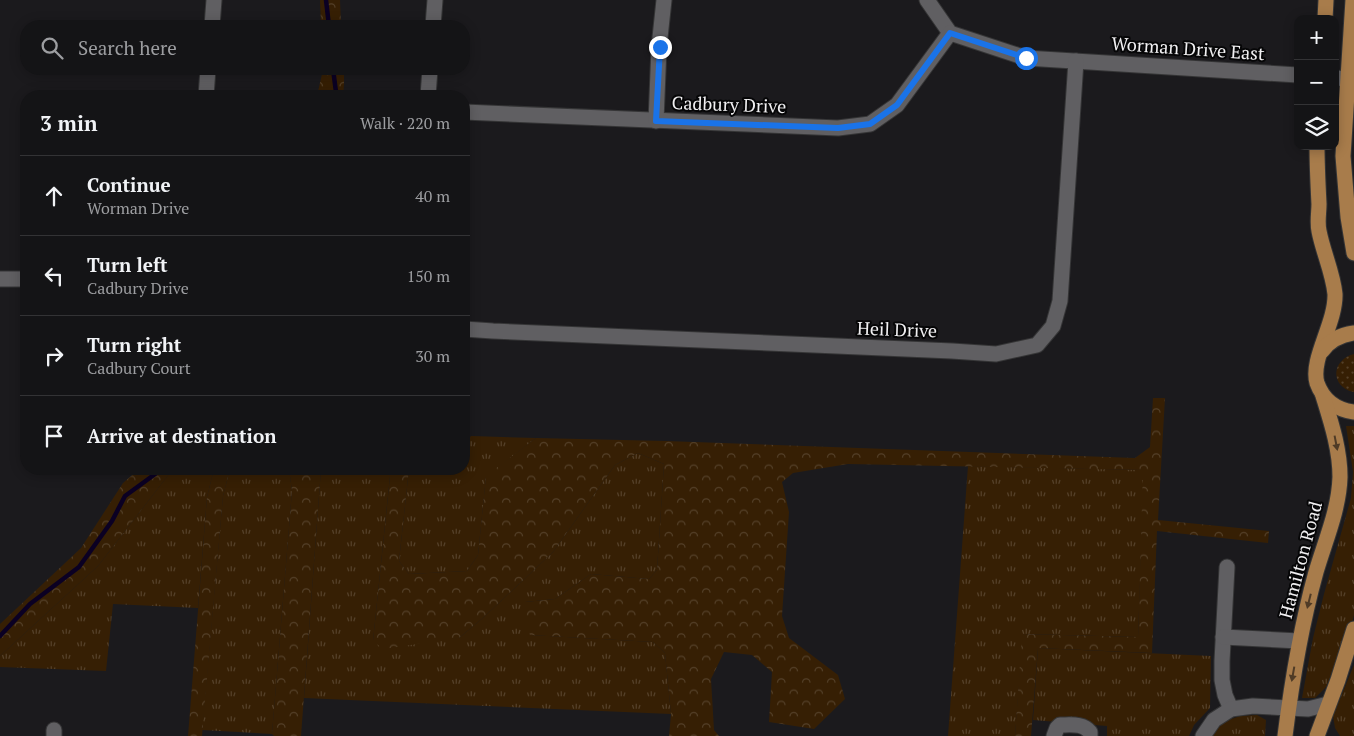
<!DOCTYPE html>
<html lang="en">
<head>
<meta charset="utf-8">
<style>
	body { margin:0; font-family:"PT Serif",serif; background:#212123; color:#f1f3f6 }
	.controls { position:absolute; right:15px; top:15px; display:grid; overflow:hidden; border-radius:10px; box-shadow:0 2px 12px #0003 }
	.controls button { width:45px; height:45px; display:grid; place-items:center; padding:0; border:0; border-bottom:1px solid #333335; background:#141416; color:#f1f3f6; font:25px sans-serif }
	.stop { position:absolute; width:15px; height:15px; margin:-11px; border:4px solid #1a73e8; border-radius:50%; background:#fff }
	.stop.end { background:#1a73e8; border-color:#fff; box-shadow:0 1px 5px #0008 }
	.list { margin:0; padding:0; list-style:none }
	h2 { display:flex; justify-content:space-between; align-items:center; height:65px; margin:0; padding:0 20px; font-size:21px }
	h2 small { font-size:16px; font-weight:400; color:#9d9ea1 }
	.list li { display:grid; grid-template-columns:32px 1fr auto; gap:15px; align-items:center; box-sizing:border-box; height:80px; padding:0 20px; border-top:1px solid #333335 }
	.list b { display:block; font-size:19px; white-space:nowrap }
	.list p { margin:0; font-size:16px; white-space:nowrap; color:#9d9ea1 }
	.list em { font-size:16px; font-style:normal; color:#9d9ea1 }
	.icon { flex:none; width:28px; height:28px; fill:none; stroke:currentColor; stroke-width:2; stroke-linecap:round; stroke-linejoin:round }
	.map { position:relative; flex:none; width:1354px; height:736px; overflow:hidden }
	.search { position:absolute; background:#141416; box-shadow:0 2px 12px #0003; left:20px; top:20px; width:450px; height:55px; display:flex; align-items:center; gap:12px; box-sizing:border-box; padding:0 18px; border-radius:20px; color:#9d9ea1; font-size:19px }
	.panel { position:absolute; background:#141416; box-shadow:0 2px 12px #0003; left:20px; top:90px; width:450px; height:385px; border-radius:20px }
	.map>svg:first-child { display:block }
</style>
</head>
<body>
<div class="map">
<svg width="1354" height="736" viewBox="0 0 1354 736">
	<defs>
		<pattern id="grass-tufts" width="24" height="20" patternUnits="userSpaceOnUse" patternTransform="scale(1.25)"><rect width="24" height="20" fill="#361f04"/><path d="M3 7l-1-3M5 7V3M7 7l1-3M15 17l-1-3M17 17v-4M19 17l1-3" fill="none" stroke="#544029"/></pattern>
		<pattern id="forest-crowns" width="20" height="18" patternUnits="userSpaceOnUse" patternTransform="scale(1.25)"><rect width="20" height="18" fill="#361f04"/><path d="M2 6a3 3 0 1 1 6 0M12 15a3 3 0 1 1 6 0" fill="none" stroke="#544029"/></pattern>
		<pattern id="garden-dots" width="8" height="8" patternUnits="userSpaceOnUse" patternTransform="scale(1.25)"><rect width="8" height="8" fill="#361f04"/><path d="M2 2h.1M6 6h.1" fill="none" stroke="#544029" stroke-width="1.8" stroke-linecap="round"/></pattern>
	</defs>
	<rect width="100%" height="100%" fill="#1b1a1d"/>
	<!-- grass -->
	<g fill="url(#grass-tufts)">
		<path d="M1346,426H1354V615L1349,635L1326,687L1315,698H1302L1313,638L1324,594L1351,498L1353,472Z"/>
		<path d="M471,436L536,438L486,477L478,555L467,571L409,574L399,561L409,469H464V444Z"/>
		<path d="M638,453L664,464L657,570L649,579L591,574L555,599L525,602L531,635L653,642L665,653L671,714L304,698L321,469H386L390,476L373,641L459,638L484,617L553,552L615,465Z"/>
		<path d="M968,466L1144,470L1138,637L1023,634L1015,736H948Z"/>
		<path d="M173,469H214L207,497L198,608L113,604L106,671L0,667V656L98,566Z"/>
		<path d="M230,469H289L292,491L272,734L202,730L223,496Z"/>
		<path d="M1038,648L1211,656L1210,708L1194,725L1189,736H1107V726L1033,720Z"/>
		<path d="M1354,665V736H1340L1335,728L1333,716Z"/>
		<path d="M1257,715L1266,720L1265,736H1212L1223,722L1240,716Z"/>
	</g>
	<!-- forest -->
	<g fill="url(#forest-crowns)">
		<path d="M320,0H340L341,26H321Z"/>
		<path d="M321,69H344V84L343,96H317L322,74Z"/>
		<path d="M1153,398H1165L1158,520L1269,531L1268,543L1157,531L1152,653L1038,648L1031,736H1015L1022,634L1138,637L1143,470L848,464L793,473L782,482L789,512L782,616L789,638L838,675L845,699L814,729L769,722L772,672L752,655L724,652L711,679L714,730L719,736H669L671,714L665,653L653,642L530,635L523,616L525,602L555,599L591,574L649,579L657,570L664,464L638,453L615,465L553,552L484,617L459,638L383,649L373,641L390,477L386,469H409L399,561L409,574L467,571L478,555L486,476L536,438L666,441L1135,458L1150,447Z"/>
		<path d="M139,469H173L98,566L0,656V624L81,548L123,483Z"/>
		<path d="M214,469H230L223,496L202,736H188L207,497Z"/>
		<path d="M289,469H321L301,736H274L272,734L292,491Z"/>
	</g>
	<!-- garden -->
	<path fill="url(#garden-dots)" d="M1354,354V392H1353C1330,386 1331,360 1354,354Z"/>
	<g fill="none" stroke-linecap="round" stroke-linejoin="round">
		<!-- stream -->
		<g stroke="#0b0023" stroke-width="4.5">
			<path d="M326,0L329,26"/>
			<path d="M333,69L336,92L335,96"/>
			<path d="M0,636L30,604L79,567L112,521L125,496L162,469"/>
		</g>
		<defs>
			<g id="minor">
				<path d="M927,0L950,33L1026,58L1298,75"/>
				<path d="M212,26L214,0"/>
				<path d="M433,26L435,0"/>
				<path d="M1335,78L1349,79"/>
				<path d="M206,96L208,69"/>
				<path d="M428,96L430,69"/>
				<path d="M464,112L838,128L870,124L897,105L950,33"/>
				<path d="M656,121L659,47L664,0"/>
				<path d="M0,279H26"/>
				<path d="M464,329L493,331L952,351L996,354L1037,345L1053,326L1060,301L1076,61"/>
				<path d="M1227,567L1222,661V680L1225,695L1231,709"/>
				<path d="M1223,637L1299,641"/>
				<path d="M54,736V730"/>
				<path d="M1054,736L1057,728L1060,725C1071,725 1083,723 1090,732V736"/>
				<path d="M1203,736L1214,720L1231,709L1253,706L1308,709L1328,704"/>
			</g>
			<g id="major">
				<path d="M1353,0L1343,156L1348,217L1354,253"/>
				<path d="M1325,19L1326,0"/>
				<path d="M1317,146C1317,166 1318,185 1319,204C1319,213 1317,222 1319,231C1323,252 1333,273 1335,294C1336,323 1310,359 1317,383C1323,400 1337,410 1354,412"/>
				<path d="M1322,351C1330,340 1340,335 1354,333"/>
				<path d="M1285,736C1292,680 1301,626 1316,572C1325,541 1339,510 1340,477C1340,449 1331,422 1323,396"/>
				<path d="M1317,736L1338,680L1354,629"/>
			</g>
		</defs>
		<!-- minor casing -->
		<use href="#minor" stroke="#353536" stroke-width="17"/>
		<!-- major casing -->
		<use href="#major" stroke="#353536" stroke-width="17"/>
		<!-- minor -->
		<use href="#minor" stroke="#605f62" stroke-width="15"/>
		<!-- major -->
		<use href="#major" stroke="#a87c4b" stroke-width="15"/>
	</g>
	<!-- one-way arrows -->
	<defs><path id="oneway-solid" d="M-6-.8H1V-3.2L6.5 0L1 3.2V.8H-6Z" transform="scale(1.25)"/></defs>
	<g fill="#4f3b26">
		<use href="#oneway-solid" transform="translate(1336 443) rotate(79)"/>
		<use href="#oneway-solid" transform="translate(1309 601) rotate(104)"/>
		<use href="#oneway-solid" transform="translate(1293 674) rotate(100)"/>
	</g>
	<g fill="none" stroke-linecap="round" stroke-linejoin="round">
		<!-- route -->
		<path stroke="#1a73e8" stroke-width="6" d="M660,47L656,121L838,128L870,124L897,105L950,33L1026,58"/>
	</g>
	<g text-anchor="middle" stroke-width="4" stroke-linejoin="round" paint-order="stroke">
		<!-- street labels -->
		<g font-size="18" fill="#f1f0f2" stroke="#060607">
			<text transform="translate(1188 49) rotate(4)" y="6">Worman Drive East</text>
			<text transform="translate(729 105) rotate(2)" y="6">Cadbury Drive</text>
			<text transform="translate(897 330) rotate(2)" y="6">Heil Drive</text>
			<text transform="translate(1301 560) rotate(-75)" y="6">Hamilton Road</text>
		</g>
	</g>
</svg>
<div class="controls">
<button>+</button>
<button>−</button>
<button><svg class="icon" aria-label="layers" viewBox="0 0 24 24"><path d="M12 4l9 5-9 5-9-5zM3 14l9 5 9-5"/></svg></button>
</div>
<div class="stop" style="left:1026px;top:58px"></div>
<div class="stop end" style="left:660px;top:47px"></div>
<div class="search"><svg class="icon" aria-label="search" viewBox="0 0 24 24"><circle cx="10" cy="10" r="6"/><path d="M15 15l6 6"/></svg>Search here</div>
<section class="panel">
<h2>3 min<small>Walk · 220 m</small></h2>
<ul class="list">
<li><svg class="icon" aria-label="ahead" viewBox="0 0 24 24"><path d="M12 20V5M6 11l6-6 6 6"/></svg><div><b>Continue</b><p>Worman Drive</p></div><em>40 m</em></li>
<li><svg class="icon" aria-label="left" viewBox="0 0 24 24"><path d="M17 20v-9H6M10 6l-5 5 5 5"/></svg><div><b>Turn left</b><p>Cadbury Drive</p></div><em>150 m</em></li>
<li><svg class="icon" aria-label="right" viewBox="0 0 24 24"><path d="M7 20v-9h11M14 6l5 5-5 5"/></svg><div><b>Turn right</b><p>Cadbury Court</p></div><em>30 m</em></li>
<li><svg class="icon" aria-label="arrive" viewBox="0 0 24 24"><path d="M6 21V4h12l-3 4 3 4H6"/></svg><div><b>Arrive at destination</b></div></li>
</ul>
</section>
</div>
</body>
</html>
